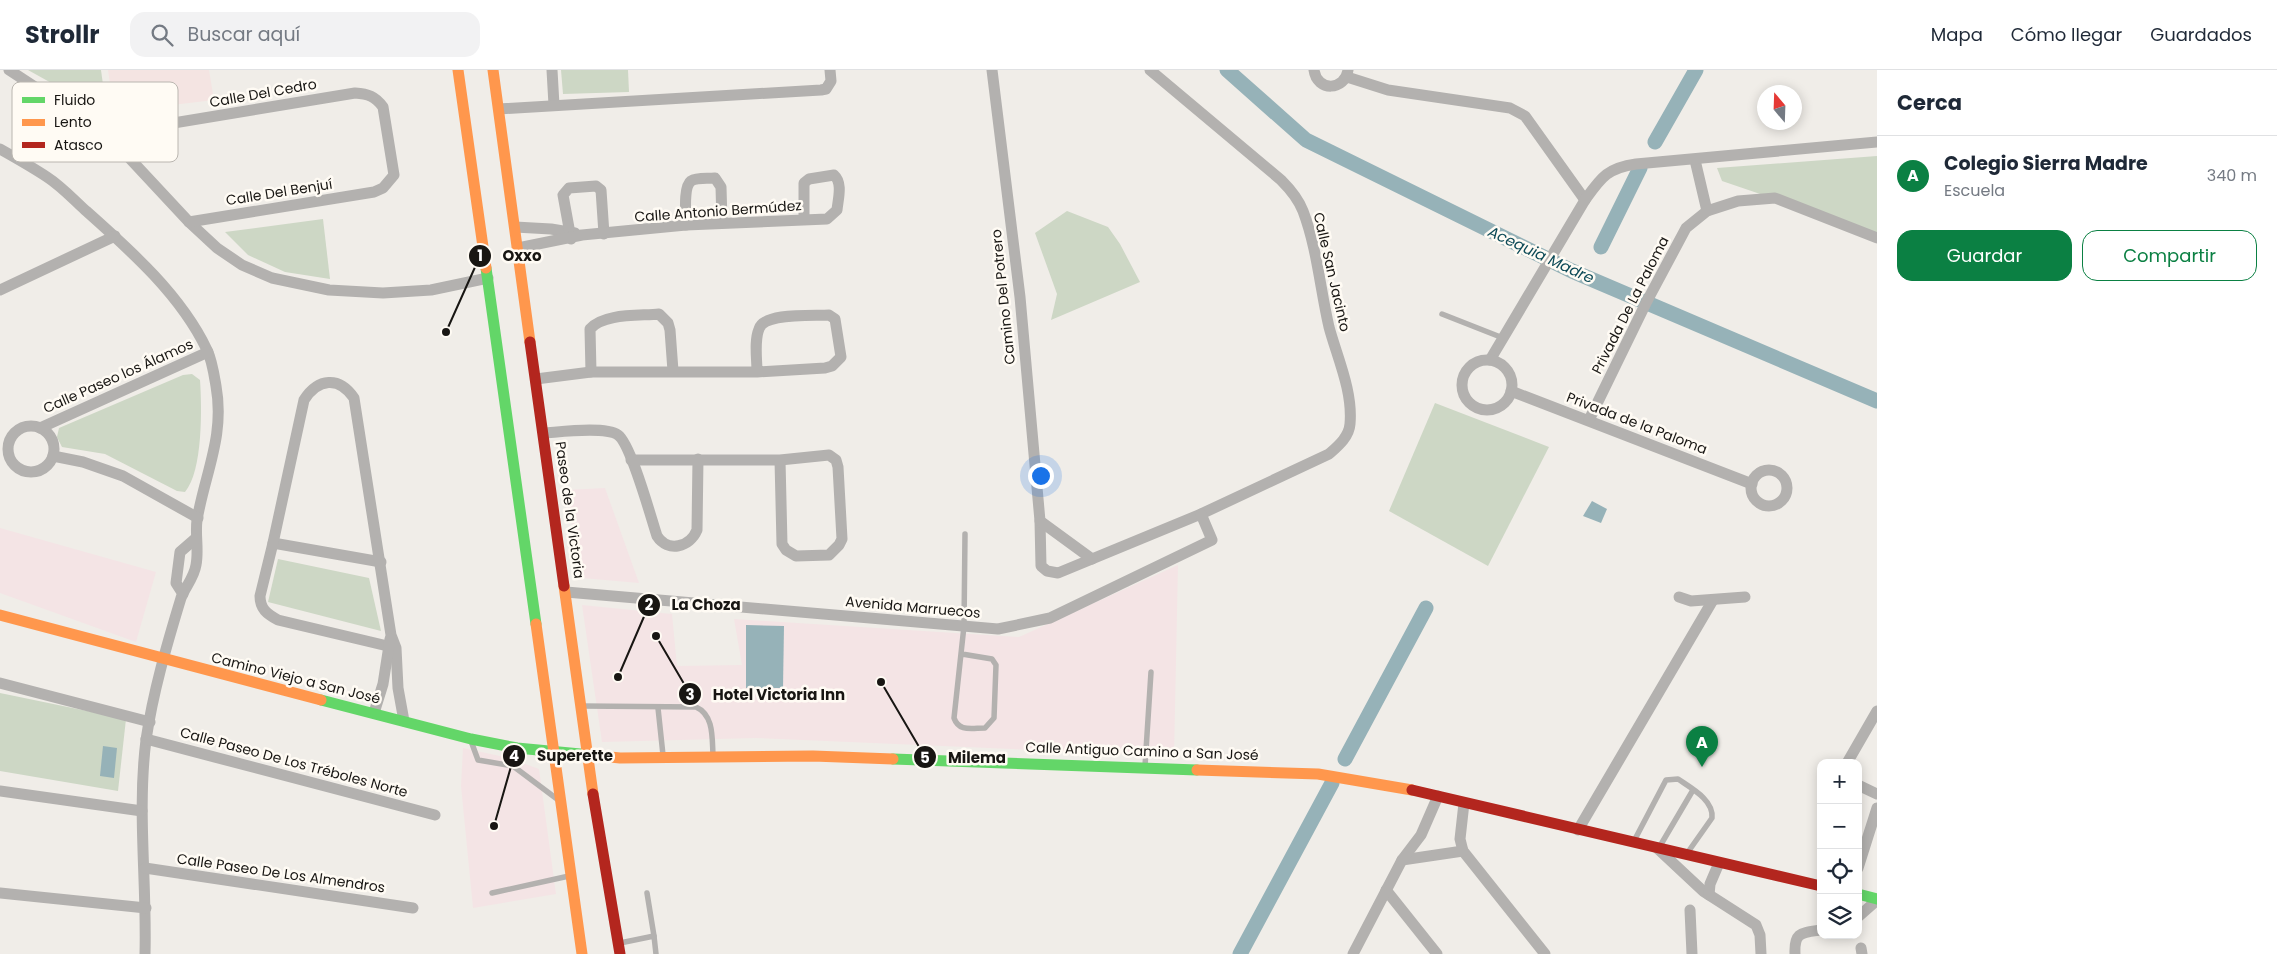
<!DOCTYPE html>
<html lang="es">
<head>
<meta charset="utf-8">
<style>
	body { margin:0; font-family:Poppins,sans-serif; background:#f2f2f3; color:#1f2937 }
	.controls { position:absolute; right:15px; bottom:15px; display:grid; overflow:hidden; border-radius:10px; box-shadow:0 2px 12px #0003 }
	.controls button { width:45px; height:45px; display:grid; place-items:center; padding:0; border:0; border-bottom:1px solid #e0e1e3; background:#fff; color:#1f2937; font:25px sans-serif }
	.compass { position:absolute; left:1757px; top:15px; width:45px; height:45px; border-radius:50%; background:#fff; box-shadow:0 2px 12px #0003; rotate:341deg }
	.you { position:absolute; left:1040px; top:405px; width:18px; height:18px; margin:-12px; border:4px solid #fff; border-radius:50%; background:#1a73e8; box-shadow:0 0 0 8px #1a73e833 }
	.badge { display:grid; place-items:center; width:32px; height:32px; border-radius:50%; background:#0b8043; color:#fff; font-size:16px; font-weight:700 }
	.pin { position:absolute; translate:-50% -41px; filter:drop-shadow(0 1px 2px #0008) }
	.pin::after { content:''; position:absolute; top:26px; width:18px; height:15px; background:inherit; clip-path:polygon(0 0,100% 0,50% 100%) }
	.list { margin:0; padding:0; list-style:none }
	h2 { display:flex; justify-content:space-between; align-items:center; height:65px; margin:0; padding:0 20px; font-size:21px }
	h2 small { font-size:16px; font-weight:400; color:#747a83 }
	.list li { display:grid; grid-template-columns:32px 1fr auto; gap:15px; align-items:center; box-sizing:border-box; height:80px; padding:0 20px; border-top:1px solid #e0e1e3 }
	.list b { display:block; font-size:19px; white-space:nowrap }
	.list p { margin:0; font-size:16px; white-space:nowrap; color:#747a83 }
	.list em { font-size:16px; font-style:normal; color:#747a83 }
	.actions { display:flex; gap:10px; padding:15px 20px }
	.actions a { flex:1; padding:11px 0; border:1px solid #0b8043; border-radius:15px; text-align:center; font-size:18px; color:#0b8043 }
	.actions .main { background:#0b8043; color:#fff }
	.icon { flex:none; width:28px; height:28px; fill:none; stroke:currentColor; stroke-width:2; stroke-linecap:round; stroke-linejoin:round }
	.map { position:relative; flex:none; width:1877px; height:884px; overflow:hidden }
	header { display:flex; align-items:center; gap:30px; box-sizing:border-box; height:70px; padding:0 25px; background:#fff; border-bottom:1px solid #e0e1e3 }
	header strong { font-size:24px }
	nav { display:flex; gap:28px; margin-inline-start:auto; font-size:18px }
	.search { width:350px; height:45px; background:#f2f2f3; display:flex; align-items:center; gap:12px; box-sizing:border-box; padding:0 18px; border-radius:15px; color:#747a83; font-size:19px }
	main { display:flex }
	aside { flex:1; background:#fff }
	.map>svg:first-child { display:block }
</style>
</head>
<body>
<header>
<strong>Strollr</strong>
<div class="search"><svg class="icon" aria-label="search" viewBox="0 0 24 24"><circle cx="10" cy="10" r="6"/><path d="M15 15l6 6"/></svg>Buscar aquí</div>
<nav><a>Mapa</a><a>Cómo llegar</a><a>Guardados</a></nav>
</header>
<main>
<div class="map">
<svg width="1877" height="884" viewBox="0 0 1877 884">
	<rect width="100%" height="100%" fill="#f0ede8"/>
	<!-- commercial -->
	<g fill="#f4e4e5">
		<path d="M605,418L639,513L582,508L565,420Z"/>
		<path d="M0,458L156,502L136,572L0,523Z"/>
		<path d="M1178,495L1174,686L756,668L602,672L582,535L672,544L677,596L742,595L734,549L1019,567Z"/>
		<path d="M463,678L509,688L539,699L556,824L473,838L461,716Z"/>
	</g>
	<!-- education -->
	<path fill="#f4e4e2" d="M108,0H209L214,30L114,42Z"/>
	<!-- green -->
	<g fill="#cdd7c5">
		<path d="M28,0H101L107,44Z"/>
		<path d="M561,0H628L629,22L563,24Z"/>
		<path d="M1877,86V164L1722,111L1717,98Z"/>
		<path d="M1067,141L1108,157L1120,174L1140,212L1051,250L1057,224L1035,163Z"/>
		<path d="M323,149L330,209L285,202L248,185L225,162Z"/>
		<path d="M192,304L200,310C202,337 203,401 185,422L177,421L105,384L62,377L57,367L59,358L183,305Z"/>
		<path d="M1435,333L1549,377L1488,496L1389,441Z"/>
		<path d="M278,489L369,508L381,561L268,532Z"/>
		<path d="M0,623L126,649L118,721L0,701Z"/>
	</g>
	<!-- water -->
	<g fill="#96b2b8">
		<path d="M1592,431L1607,439L1601,453L1583,446Z"/>
		<path d="M746,555L784,556L783,618H746Z"/>
		<path d="M103,676L117,678L114,708L100,706Z"/>
	</g>
	<g fill="none" stroke-linecap="round" stroke-linejoin="round">
		<!-- canal -->
		<g stroke="#96b2b8" stroke-width="15">
			<path d="M1227,0L1306,70L1572,201L1877,331"/>
			<path d="M1655,72L1696,0"/>
			<path d="M1601,177L1640,98"/>
			<path d="M1345,689L1426,538"/>
			<path d="M1240,884L1332,713"/>
		</g>
		<!-- lane -->
		<g stroke="#b3b1af" stroke-width="5.5">
			<path d="M1442,244L1503,268"/>
			<path d="M962,584L992,589L996,595L994,648L985,658C971,658 959,662 954,648L964,556L965,464"/>
			<path d="M582,636L696,637C714,645 712,668 713,685"/>
			<path d="M658,638L663,685"/>
			<path d="M471,671L478,690L513,696L557,729"/>
			<path d="M1145,696L1151,602"/>
			<path d="M1634,771L1666,710L1678,709C1691,718 1714,730 1712,748L1688,782"/>
			<path d="M1660,776L1693,720"/>
			<path d="M492,823L569,806"/>
			<path d="M647,823L654,866"/>
			<path d="M620,873L654,866L656,884"/>
		</g>
		<!-- street -->
		<g stroke="#b3b1af" stroke-width="11">
			<path d="M9,0L107,64L189,152L217,178L242,195L272,208L329,220L383,223L431,220L488,208"/>
			<path d="M552,0L554,35"/>
			<path d="M992,0L1020,227L1040,451L1041,496L1047,501L1058,503L1201,444L1329,384C1338,376 1349,367 1350,354C1353,321 1337,287 1329,257C1320,218 1317,178 1303,141C1298,128 1290,119 1281,110L1150,0"/>
			<path d="M1314,0C1317,22 1345,21 1348,0"/>
			<path d="M1347,7L1388,20L1510,38L1525,46L1585,130"/>
			<path d="M499,39L821,20L826,19L831,11L830,0"/>
			<path d="M107,64L355,23C368,24 375,26 383,37L394,105L383,118L374,122L189,152"/>
			<path d="M0,79C16,88 32,97 47,107C61,116 73,129 85,140C130,180 181,225 207,280C212,290 214,304 216,316C225,366 205,403 197,450C195,465 199,480 196,495C194,508 185,517 181,528C167,574 153,622 146,670C137,741 147,813 145,884"/>
			<path d="M1695,90L1707,141"/>
			<path d="M686,155C686,145 683,117 691,111C697,107 708,109 715,108L721,117L722,152"/>
			<path d="M515,157L551,159L575,163"/>
			<path d="M571,169L563,125L569,118L596,116L601,120L604,164"/>
			<path d="M518,178L582,165L686,155L827,149L837,140C838,129 843,113 834,105L809,109L804,113V150"/>
			<path d="M0,220L115,166"/>
			<path d="M1490,290L1585,130C1601,108 1607,98 1636,94L1877,72"/>
			<circle cx="1487" cy="315" r="25"/>
			<path d="M591,302L590,259C603,243 640,246 659,244L668,253L670,260L673,301"/>
			<path d="M536,309L591,302H757L825,298L832,296L841,287L835,249L829,245C813,246 764,242 759,259C754,271 757,289 757,302"/>
			<path d="M1511,321L1752,414"/>
			<path d="M1589,350L1646,233L1686,158L1707,141L1738,131L1775,128L1877,168"/>
			<circle cx="31" cy="379" r="23"/>
			<path d="M40,358L208,282"/>
			<path d="M544,363C560,362 605,356 618,365C631,374 651,448 657,466C668,483 690,477 697,460L698,389"/>
			<path d="M53,386L83,392L123,406L198,448"/>
			<path d="M631,390H780L829,385L836,390L838,397L842,469L839,475L829,485L796,486L786,480L782,474L780,390"/>
			<circle cx="1769" cy="418" r="18"/>
			<path d="M1040,451L1092,489"/>
			<path d="M273,473L381,492"/>
			<path d="M566,522L998,559L1050,548L1212,470L1201,444"/>
			<path d="M183,524L176,513L180,482L195,469"/>
			<path d="M1679,527L1691,531L1745,527"/>
			<path d="M396,578L278,550C267,544 260,539 260,526L273,473L304,330C318,308 339,306 354,328L391,565L396,578L398,618L404,651"/>
			<path d="M0,613L150,652"/>
			<path d="M374,643L383,614L390,569"/>
			<path d="M146,669L435,745"/>
			<path d="M1847,693L1877,641"/>
			<path d="M1858,715L1877,724"/>
			<path d="M0,721L142,741"/>
			<path d="M1464,733L1460,769L1463,781L1545,884"/>
			<path d="M1578,760L1713,530"/>
			<path d="M1657,778L1703,821L1756,855L1760,865L1761,884"/>
			<path d="M1402,790L1463,781"/>
			<path d="M145,798L413,838"/>
			<path d="M1858,798L1877,738"/>
			<path d="M1386,820L1437,884"/>
			<path d="M0,823L146,838"/>
			<path d="M1709,825L1710,814L1719,793"/>
			<path d="M1690,840L1692,884"/>
			<path d="M1858,847L1877,830"/>
			<path d="M1861,878L1862,884"/>
			<path d="M1353,884L1402,790L1421,765L1438,726"/>
			<path d="M1795,884C1794,862 1801,863 1821,860"/>
		</g>
		<!-- fast -->
		<g stroke="#63d668" stroke-width="11">
			<path d="M486,198L536,554"/>
			<path d="M321,630L471,669L517,678L591,685"/>
			<path d="M893,689L1197,700"/>
			<path d="M1858,824L1877,829"/>
		</g>
		<!-- slow -->
		<g stroke="#ff974d" stroke-width="11">
			<path d="M458,0L486,198"/>
			<path d="M493,0L530,272"/>
			<path d="M564,516L593,724"/>
			<path d="M0,545L321,630"/>
			<path d="M536,554L582,884"/>
			<path d="M591,685L620,688L813,686L893,689"/>
			<path d="M1197,700L1318,704L1412,720"/>
		</g>
		<!-- jam -->
		<g stroke="#b3261e" stroke-width="11">
			<path d="M530,272L564,516"/>
			<path d="M1412,720L1821,816"/>
			<path d="M593,724L620,884"/>
		</g>
	</g>
	<g text-anchor="middle" stroke-width="5" stroke-linejoin="round" paint-order="stroke">
		<!-- street labels -->
		<g font-size="14" fill="#181613" stroke="#fffbf4">
			<text transform="translate(263 23) rotate(-10)" y="5">Calle Del Cedro</text>
			<text transform="translate(279 122) rotate(-9)" y="5">Calle Del Benjuí</text>
			<text transform="translate(718 141) rotate(-4)" y="5">Calle Antonio Bermúdez</text>
			<text transform="translate(1332 202) rotate(77)" y="5">Calle San Jacinto</text>
			<text transform="translate(1003 227) rotate(-96)" y="5">Camino Del Potrero</text>
			<text transform="translate(1630 235) rotate(-63)" y="5">Privada De La Paloma</text>
			<text transform="translate(118 306) rotate(-24)" y="5">Calle Paseo los Álamos</text>
			<text transform="translate(1637 353) rotate(21)" y="5">Privada de la Paloma</text>
			<text transform="translate(570 440) rotate(82)" y="5">Paseo de la Victoria</text>
			<text transform="translate(913 537) rotate(5)" y="5">Avenida Marruecos</text>
			<text transform="translate(296 608) rotate(14)" y="5">Camino Viejo a San José</text>
			<text transform="translate(1142 681) rotate(2)" y="5">Calle Antiguo Camino a San José</text>
			<text transform="translate(294 692) rotate(15)" y="5">Calle Paseo De Los Tréboles Norte</text>
			<text transform="translate(281 803) rotate(8)" y="5">Calle Paseo De Los Almendros</text>
		</g>
		<!-- water labels -->
		<g font-size="15" font-style="italic" fill="#0d4a57" stroke="#fffbf4">
			<text transform="translate(1541 185) rotate(25)" y="5">Acequia Madre</text>
		</g>
	</g>
	<!-- legend -->
	<rect x="12" y="12" width="166" height="80" rx="8" fill="#fffbf4" stroke="#bab6b0" stroke-width="1"/>
	<rect x="22" y="27" width="23" height="6" fill="#63d668"/>
	<rect x="22" y="49" width="23" height="7" fill="#ff974d"/>
	<rect x="22" y="72" width="23" height="6" fill="#b3261e"/>
	<g font-size="14" fill="#181613">
		<text x="54" y="35">Fluido</text>
		<text x="54" y="57">Lento</text>
		<text x="54" y="80">Atasco</text>
	</g>
	<!-- callouts -->
	<path fill="none" stroke="#181613" stroke-width="2" d="M446 262L480 186M618 607L649 535M656 566L690 624M494 756L514 686M881 612L925 687"/>
	<g fill="#181613" stroke="#fffbf4" stroke-width="2">
		<circle cx="446" cy="262" r="5"/>
		<circle cx="618" cy="607" r="5"/>
		<circle cx="656" cy="566" r="5"/>
		<circle cx="494" cy="756" r="5"/>
		<circle cx="881" cy="612" r="5"/>
		<circle cx="480" cy="186" r="12"/>
		<circle cx="649" cy="535" r="12"/>
		<circle cx="690" cy="624" r="12"/>
		<circle cx="514" cy="686" r="12"/>
		<circle cx="925" cy="687" r="12"/>
	</g>
	<g font-size="15" text-anchor="middle" font-weight="bold" fill="#fff">
		<text x="480" y="191">1</text>
		<text x="649" y="540">2</text>
		<text x="690" y="630">3</text>
		<text x="514" y="691">4</text>
		<text x="925" y="693">5</text>
	</g>
	<g font-size="15" text-anchor="middle" font-weight="bold" fill="#181613" stroke="#fffbf4" stroke-width="5" stroke-linejoin="round" paint-order="stroke">
		<text x="522" y="191">Oxxo</text>
		<text x="706" y="540">La Choza</text>
		<text x="779" y="630">Hotel Victoria Inn</text>
		<text x="575" y="691">Superette</text>
		<text x="977" y="693">Milema</text>
	</g>
</svg>
<div class="controls">
<button>+</button>
<button>−</button>
<button><svg class="icon" aria-label="locate" viewBox="0 0 24 24"><circle cx="12" cy="12" r="6"/><path d="M12 2v4M12 18v4M2 12h4M18 12h4"/></svg></button>
<button><svg class="icon" aria-label="layers" viewBox="0 0 24 24"><path d="M12 4l9 5-9 5-9-5zM3 14l9 5 9-5"/></svg></button>
</div>
<svg class="compass" viewBox="-18 -18 36 36"><path d="M0-13l5 13h-10z" fill="#e53935"/><path d="M0 13l5-13h-10z" fill="#747a83"/></svg>
<div class="you"></div>
<div class="pin badge" style="left:1702px;top:697px">A</div>
</div>
<aside>
<h2>Cerca<small></small></h2>
<ul class="list">
<li><span class="badge">A</span><div><b>Colegio Sierra Madre</b><p>Escuela</p></div><em>340 m</em></li>
</ul>
<div class="actions"><a class="main">Guardar</a><a>Compartir</a></div>
</aside>
</main>
</body>
</html>
